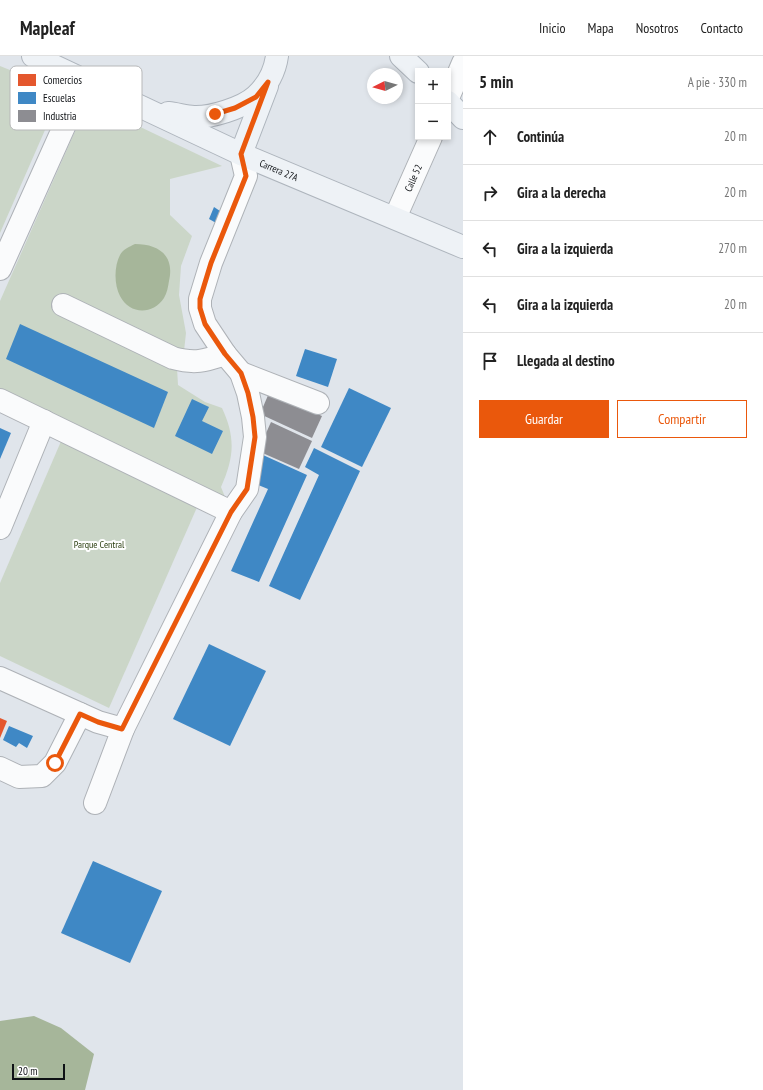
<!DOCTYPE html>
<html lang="es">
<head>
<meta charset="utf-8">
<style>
	body { margin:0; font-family:"PT Sans Narrow",sans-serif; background:#f6f6f6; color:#222 }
	.controls { position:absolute; right:12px; top:12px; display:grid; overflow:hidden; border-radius:0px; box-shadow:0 2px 6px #0003 }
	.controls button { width:36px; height:36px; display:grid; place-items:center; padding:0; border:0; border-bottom:1px solid #e0e0e0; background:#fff; color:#222; font:20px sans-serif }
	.compass { position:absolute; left:367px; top:12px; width:36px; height:36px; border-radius:50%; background:#fff; box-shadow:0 2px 6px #0003; rotate:265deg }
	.scale { position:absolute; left:12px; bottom:10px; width:53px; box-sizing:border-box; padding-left:4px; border:2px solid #0e1115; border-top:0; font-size:11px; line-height:14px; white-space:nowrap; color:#0e1115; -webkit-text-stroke:3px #fff; paint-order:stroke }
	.stop { position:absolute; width:12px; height:12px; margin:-9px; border:3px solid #ea580c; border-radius:50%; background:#fff }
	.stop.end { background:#ea580c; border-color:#fff; box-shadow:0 1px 4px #0008 }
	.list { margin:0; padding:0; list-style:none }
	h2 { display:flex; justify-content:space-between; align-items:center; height:52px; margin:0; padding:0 16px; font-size:17px }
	h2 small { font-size:13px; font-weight:400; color:#767676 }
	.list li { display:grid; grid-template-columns:26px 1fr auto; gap:12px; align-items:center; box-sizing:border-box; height:56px; padding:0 16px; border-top:1px solid #e0e0e0 }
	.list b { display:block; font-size:15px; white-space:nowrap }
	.list em { font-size:13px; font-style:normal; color:#767676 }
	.actions { display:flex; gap:8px; padding:12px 16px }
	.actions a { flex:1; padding:9px 0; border:1px solid #ea580c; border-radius:0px; text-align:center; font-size:14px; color:#ea580c }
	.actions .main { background:#ea580c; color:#fff }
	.icon { flex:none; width:22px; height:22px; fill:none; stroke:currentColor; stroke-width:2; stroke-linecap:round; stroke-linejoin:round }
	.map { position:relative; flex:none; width:463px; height:1034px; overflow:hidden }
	header { display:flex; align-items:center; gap:24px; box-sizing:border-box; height:56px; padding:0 20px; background:#fff; border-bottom:1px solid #e0e0e0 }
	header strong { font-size:19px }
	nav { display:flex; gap:22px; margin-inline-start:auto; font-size:14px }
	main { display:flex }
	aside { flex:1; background:#fff }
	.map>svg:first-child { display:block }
</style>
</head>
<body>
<header>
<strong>Mapleaf</strong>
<nav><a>Inicio</a><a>Mapa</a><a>Nosotros</a><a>Contacto</a></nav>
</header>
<main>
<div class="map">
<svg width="463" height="1034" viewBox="0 0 463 1034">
	<rect width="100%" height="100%" fill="#e0e5eb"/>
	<!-- green -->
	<g fill="#cbd6c8">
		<path d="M0,10L62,35L0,177Z"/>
		<path d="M88,46L222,110L170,123V159L192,180L181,210L179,239L186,277L184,295L177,312L178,329L205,346L222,352C236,382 234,402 221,431L231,456L0,332V245Z"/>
		<path d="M62,383L198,449L109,652L0,600V527Z"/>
	</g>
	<!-- water -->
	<g fill="#a6b69a">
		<path d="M135,188C158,188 175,199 169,225C168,231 167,237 164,242C152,260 129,258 120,240C114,229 114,210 120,199C123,193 129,191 135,188Z"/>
		<path d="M34,960L61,972L94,998L85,1034H0V965Z"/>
	</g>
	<!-- shops -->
	<path fill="#e4572e" d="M0,662L7,665L0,682Z"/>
	<!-- schools -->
	<g fill="#3f88c5">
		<path d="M214,151L223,157L218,168L209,163Z"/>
		<path d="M20,268L168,336L154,372L6,303Z"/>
		<path d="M305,293L337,303L328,331L296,320Z"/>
		<path d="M349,332L391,352L362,411L321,391Z"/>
		<path d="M192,343L209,351L202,365L223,375L212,398L175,380Z"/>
		<path d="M0,372L11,377L0,403Z"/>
		<path d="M314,392L360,415L300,544L269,530L319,419L305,411Z"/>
		<path d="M263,399L307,419L259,526L231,515L268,433L251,426Z"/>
		<path d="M209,588L266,615L230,690L173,663Z"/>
		<path d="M9,670L33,680L27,692L19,687L16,691L3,684Z"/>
		<path d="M93,805L162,835L130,907L61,877Z"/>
	</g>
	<!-- industry -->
	<g fill="#8d8d92">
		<path d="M269,337L322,360L312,382L260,358Z"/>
		<path d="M271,366L312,385L299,413L258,395Z"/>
	</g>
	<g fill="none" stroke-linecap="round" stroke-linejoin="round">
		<defs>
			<g id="minor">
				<path d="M448,42L463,7"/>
				<path id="s1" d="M395,162L431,81"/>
				<path d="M0,213L85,24"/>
				<path d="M63,249L173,302C195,308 204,305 225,298"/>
				<path d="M241,317L318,347"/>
				<path d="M0,344L231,456"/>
				<path d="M0,472L44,365"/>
				<path d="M0,622L98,666L123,673"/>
				<path d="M0,712L19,721L42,720L55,707L80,658"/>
				<path d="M95,747L123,673L231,456L247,433L255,381L253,361L248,337L241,317L225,298L205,268L200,252V243L211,207L246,120L241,98"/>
			</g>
			<g id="major">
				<path id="s2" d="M33,0L241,98L463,191"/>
				<path d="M401,0L418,16"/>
				<path d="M448,46L463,62"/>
				<path d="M168,57C176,58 185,60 193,61C210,62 243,52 256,40C267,30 275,15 277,0"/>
				<path d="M241,98L267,30"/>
			</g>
		</defs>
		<!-- minor casing -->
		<use href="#minor" stroke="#aeb2b7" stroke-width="24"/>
		<!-- major casing -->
		<use href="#major" stroke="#aeb5bd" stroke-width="24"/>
		<!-- minor -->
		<use href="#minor" stroke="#fafbfc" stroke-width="22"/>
		<!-- major -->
		<use href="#major" stroke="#eef2f6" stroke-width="22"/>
	</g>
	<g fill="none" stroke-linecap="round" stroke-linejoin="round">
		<!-- route -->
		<path stroke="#ea580c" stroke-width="5" d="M55,707L80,658L98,666L122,673L231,456L247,433L255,381L253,361L248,337L241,317L225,298L205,268L200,252V243L211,207L246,120L241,98L268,26L256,41L235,52L215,58"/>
	</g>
	<g text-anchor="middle" stroke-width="4" stroke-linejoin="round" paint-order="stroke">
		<!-- street labels -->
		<g font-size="10" fill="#0e1115" stroke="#fff">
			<text dy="4" stroke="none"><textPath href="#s2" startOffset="271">Carrera 27A</textPath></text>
			<text dy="4" stroke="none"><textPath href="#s1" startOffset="44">Calle 52</textPath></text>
		</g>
		<!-- park labels -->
		<g font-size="10" fill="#2a3e0f" stroke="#fff">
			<text x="99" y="492">Parque Central</text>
		</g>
	</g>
	<!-- legend -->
	<rect x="10" y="10" width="132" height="64" rx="6" fill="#fff" stroke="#b7b8b9" stroke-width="1"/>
	<rect x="18" y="18" width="18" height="12" fill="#e4572e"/>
	<rect x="18" y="36" width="18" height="12" fill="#3f88c5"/>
	<rect x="18" y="54" width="18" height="12" fill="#8d8d92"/>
	<g font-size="11" fill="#0e1115">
		<text x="43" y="28">Comercios</text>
		<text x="43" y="46">Escuelas</text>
		<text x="43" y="64">Industria</text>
	</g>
</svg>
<div class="controls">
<button>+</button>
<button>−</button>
</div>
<svg class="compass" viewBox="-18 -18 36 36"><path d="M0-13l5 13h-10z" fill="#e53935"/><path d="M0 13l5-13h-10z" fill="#767676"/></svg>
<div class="scale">20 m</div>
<div class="stop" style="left:55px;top:707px"></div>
<div class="stop end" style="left:215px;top:58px"></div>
</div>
<aside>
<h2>5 min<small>A pie · 330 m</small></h2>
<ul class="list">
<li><svg class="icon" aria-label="ahead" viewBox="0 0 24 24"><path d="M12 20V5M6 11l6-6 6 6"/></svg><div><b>Continúa</b></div><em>20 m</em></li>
<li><svg class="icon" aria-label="right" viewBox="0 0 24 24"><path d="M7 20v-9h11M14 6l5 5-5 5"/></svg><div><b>Gira a la derecha</b></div><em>20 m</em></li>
<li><svg class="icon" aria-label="left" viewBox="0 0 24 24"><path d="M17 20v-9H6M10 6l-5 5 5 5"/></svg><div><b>Gira a la izquierda</b></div><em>270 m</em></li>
<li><svg class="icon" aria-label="left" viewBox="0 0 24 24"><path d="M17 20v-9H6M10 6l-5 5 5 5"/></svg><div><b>Gira a la izquierda</b></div><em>20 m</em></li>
<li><svg class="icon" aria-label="arrive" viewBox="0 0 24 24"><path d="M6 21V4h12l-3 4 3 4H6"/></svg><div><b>Llegada al destino</b></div></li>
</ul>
<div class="actions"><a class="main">Guardar</a><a>Compartir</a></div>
</aside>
</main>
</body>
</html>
